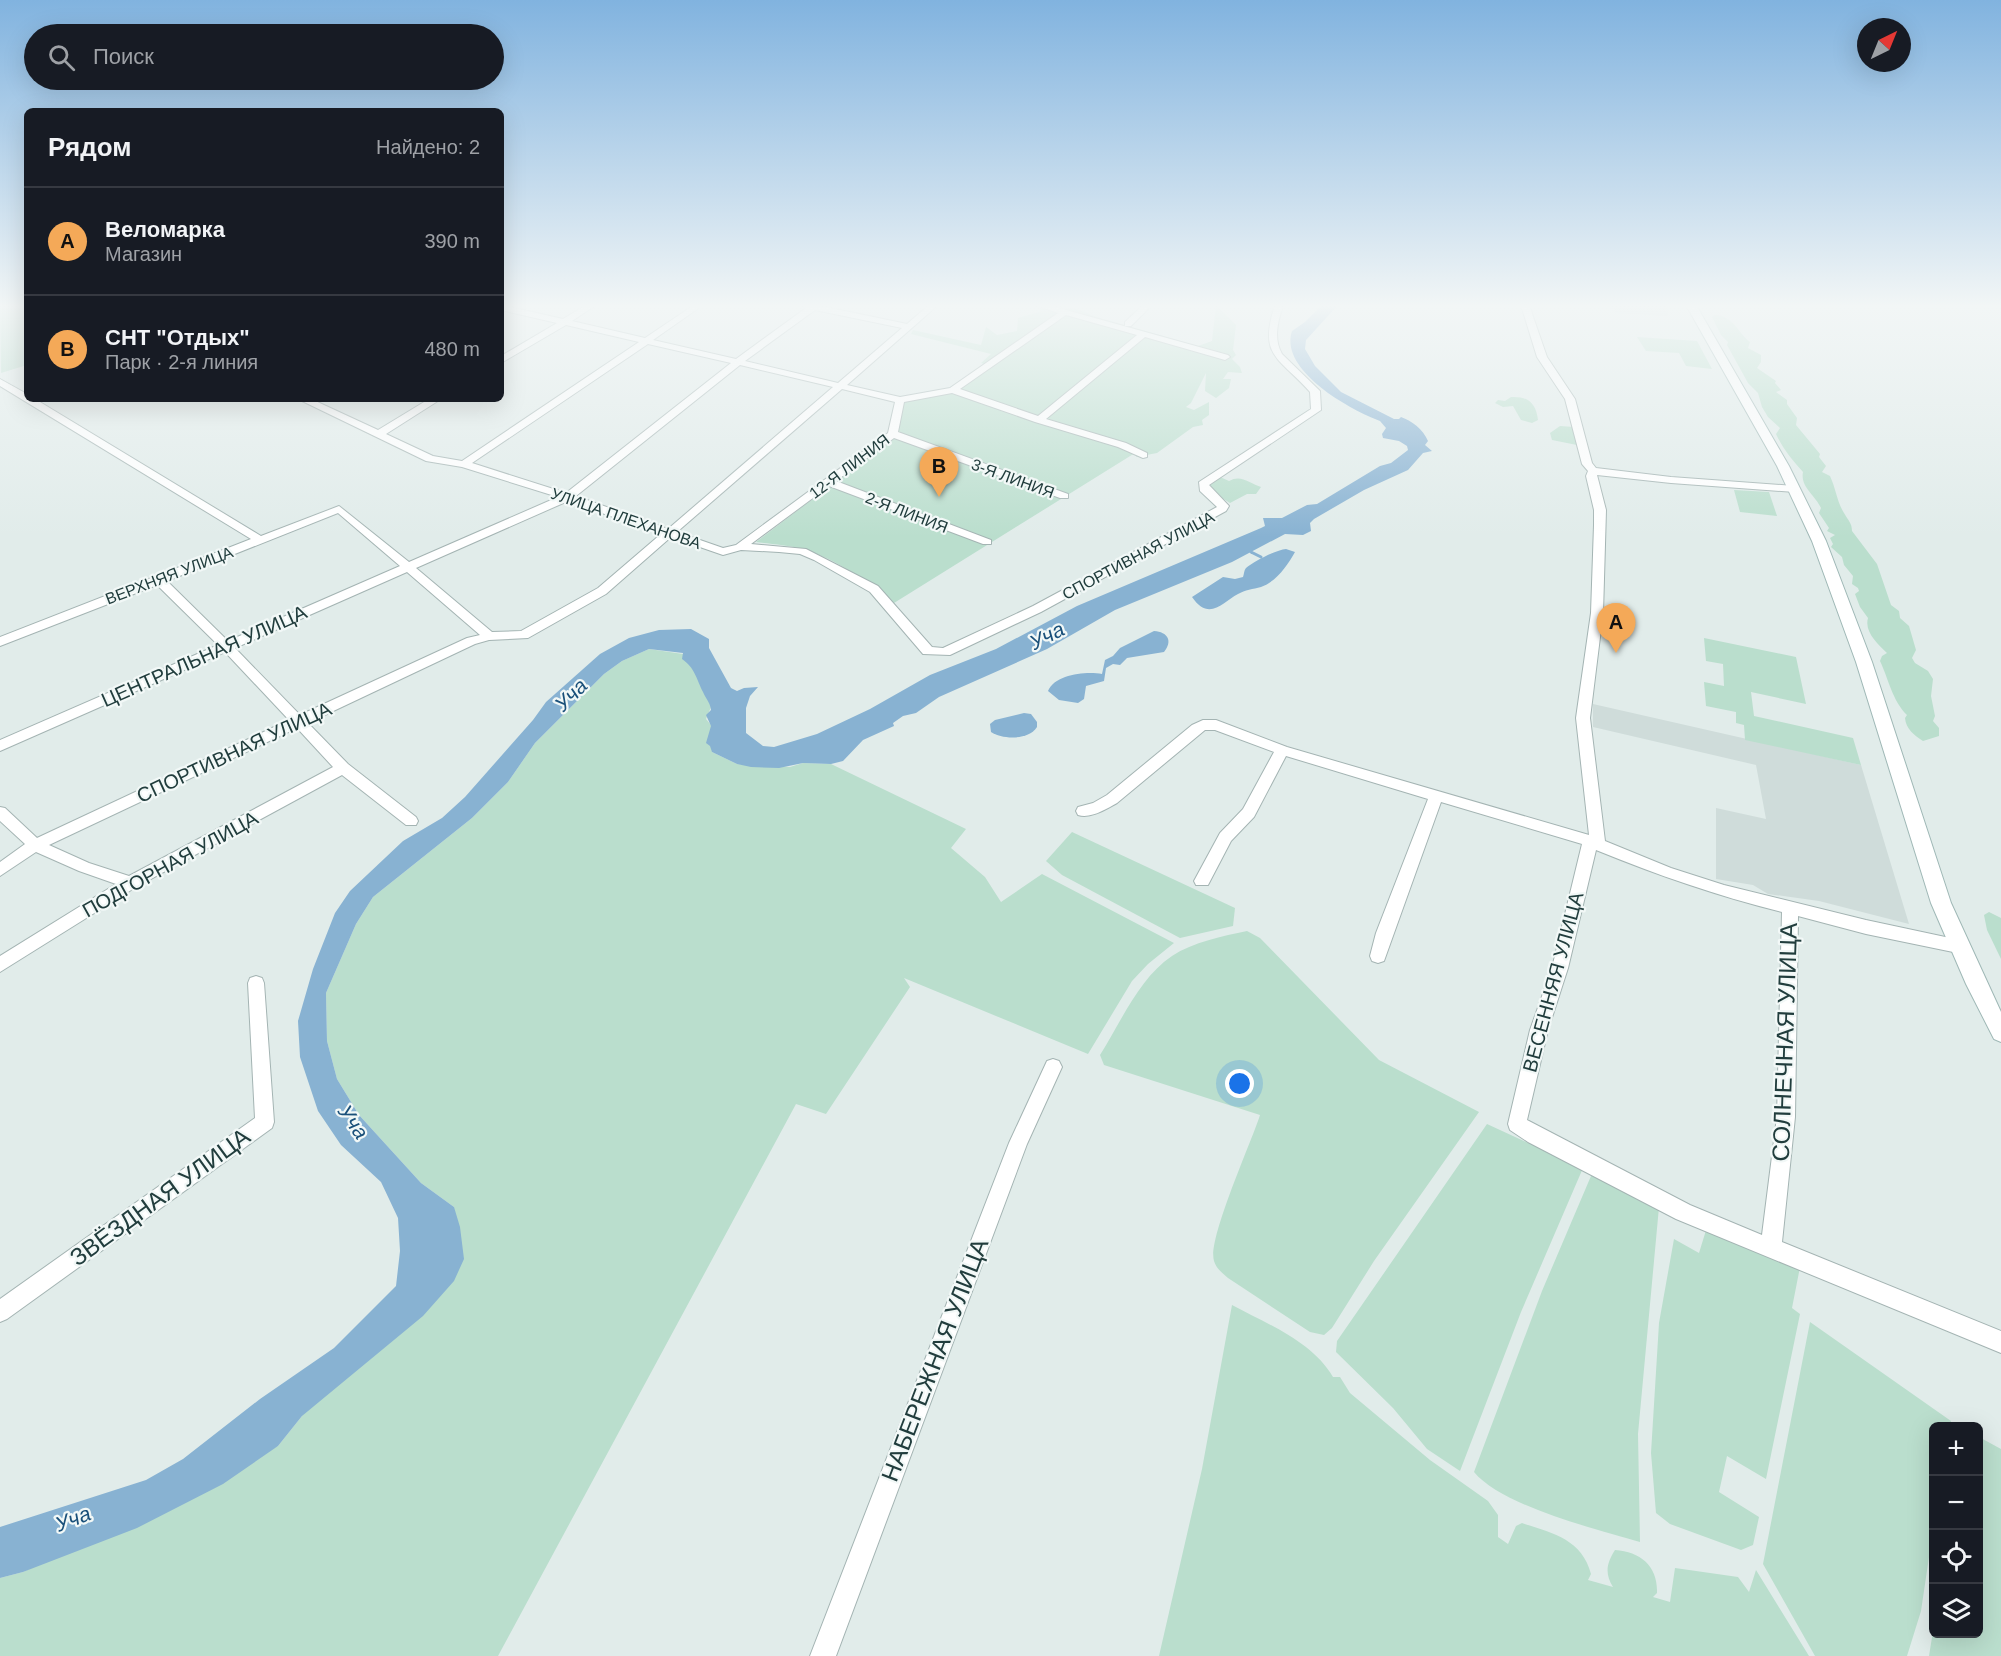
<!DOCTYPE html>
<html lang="ru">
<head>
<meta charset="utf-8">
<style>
	body { margin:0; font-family:Arial,sans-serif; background:#242831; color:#f1f3f6 }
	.controls { position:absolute; right:18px; bottom:18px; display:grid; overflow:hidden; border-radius:9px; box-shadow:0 6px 24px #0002 }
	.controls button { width:54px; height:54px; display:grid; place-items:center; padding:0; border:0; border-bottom:2px solid #363941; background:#171b24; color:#f1f3f6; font:30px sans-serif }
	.compass { position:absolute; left:1857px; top:18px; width:54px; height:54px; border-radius:50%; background:#171b24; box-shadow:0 6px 24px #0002; rotate:43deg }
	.you { position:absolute; left:1240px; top:1084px; width:21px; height:21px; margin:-15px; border:4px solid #fff; border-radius:50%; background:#1a73e8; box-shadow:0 0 0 9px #1a73e833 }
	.badge { display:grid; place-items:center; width:39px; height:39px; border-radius:50%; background:#f4a958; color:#111; font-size:20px; font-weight:700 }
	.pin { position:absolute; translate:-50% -50px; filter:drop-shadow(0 2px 3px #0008) }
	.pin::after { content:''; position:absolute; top:32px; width:21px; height:18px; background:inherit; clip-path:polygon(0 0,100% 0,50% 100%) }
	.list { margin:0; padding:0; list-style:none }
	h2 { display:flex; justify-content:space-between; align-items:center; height:78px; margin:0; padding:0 24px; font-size:26px }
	h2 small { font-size:20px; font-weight:400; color:#9ea1a6 }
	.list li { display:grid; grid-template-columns:39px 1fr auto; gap:18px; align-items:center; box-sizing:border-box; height:108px; padding:0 24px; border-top:2px solid #363941 }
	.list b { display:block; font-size:22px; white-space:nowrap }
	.list p { margin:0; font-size:20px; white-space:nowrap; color:#9ea1a6 }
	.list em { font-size:20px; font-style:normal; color:#9ea1a6 }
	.icon { flex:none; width:33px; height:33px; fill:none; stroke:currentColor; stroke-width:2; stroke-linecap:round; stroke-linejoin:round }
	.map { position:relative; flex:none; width:2001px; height:1656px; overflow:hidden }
	.search { position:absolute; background:#171b24; box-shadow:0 6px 24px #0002; left:24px; top:24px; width:480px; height:66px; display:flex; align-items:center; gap:15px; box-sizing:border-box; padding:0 21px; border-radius:33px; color:#9ea1a6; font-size:22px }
	.panel { position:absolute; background:#171b24; box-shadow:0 6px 24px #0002; left:24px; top:108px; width:480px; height:294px; border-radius:9px }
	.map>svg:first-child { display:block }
</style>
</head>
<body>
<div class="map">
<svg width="2001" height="1656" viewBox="0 0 2001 1656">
	<rect width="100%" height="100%" fill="#e1ecea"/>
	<!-- built -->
	<g fill="#cfdcda">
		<path d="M1610,305H1664L1668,310V316L1616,313Z"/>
		<path d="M1593,704L1861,765L1909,924L1819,901L1768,894L1753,885L1716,879V808L1766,819L1756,765L1593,727Z"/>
	</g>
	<!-- green -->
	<g fill="#badecd">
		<path d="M0,305H27V365L1,373Z"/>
		<path d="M1035,305C1056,305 1074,305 1093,316L1198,346L1212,341L1216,305L1236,325L1233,350L1236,355L1232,359L1240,367L1242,373L1228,372L1223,379H1231L1229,388L1216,398L1205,391L1206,373L1191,403L1186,407L1194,410L1209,402V415L1202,420L1203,425L1193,427L1157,453L1136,457L1140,451L957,390L990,366L981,363L991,354L911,334L913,330L981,345L986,327L997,335L1017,331L1018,318L1042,311Z"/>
		<path d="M1715,315C1734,316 1738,333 1750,342L1748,348L1761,355V362L1757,368L1776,381L1775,383L1781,390L1776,392L1787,400V404L1797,418L1796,425L1820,454L1819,457L1826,466L1822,472L1830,476C1836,489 1837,502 1844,513C1848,520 1852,523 1852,531L1877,564L1891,605L1899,611L1900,618L1909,626L1916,650L1912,658L1915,663L1928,671L1933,679L1931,696L1935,716L1933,721L1939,728V736L1923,741C1914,735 1906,729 1905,718L1907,715C1892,700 1889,680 1880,661L1882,656L1887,653C1878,644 1864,632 1868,618L1860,607L1855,594L1859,591L1858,588L1852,584L1853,576L1844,565L1842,557L1831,547L1833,544L1830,538L1835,535L1827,531L1829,528L1819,513L1821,508C1815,495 1800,487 1803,472C1792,460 1783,449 1776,434L1780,428L1768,417L1762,407L1758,393L1748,383L1727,345L1728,342L1721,335L1712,317Z"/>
		<path d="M1637,337L1697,341L1712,369L1686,366L1679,353L1646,351Z"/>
		<path d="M953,391L1135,453L894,603C873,584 831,556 802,549C788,545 771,544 756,542L898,434L902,401Z"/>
		<path d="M1511,397C1529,396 1536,404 1538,420L1532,423L1521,420L1513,406L1503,407L1495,403L1498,400L1505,401Z"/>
		<path d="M1560,426L1574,427L1577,445L1552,440L1550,433Z"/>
		<path d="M1220,477L1229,481C1241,474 1249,483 1261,487L1256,494H1247L1230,503L1214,493L1209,485Z"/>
		<path d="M1734,490L1769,492L1777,516L1740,512Z"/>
		<path d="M1704,638L1796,657L1806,704L1751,692L1754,716L1853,738L1861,765L1745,740L1744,725L1736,723V712L1706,706L1704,682L1724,686L1723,664L1706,661Z"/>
		<path d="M649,649L683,654C686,662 689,663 694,670C697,672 710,703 711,707L706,719L711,725L712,752L737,764L790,767L803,763L831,764L966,829L951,848L985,877L1001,902L1042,874L1174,943L1148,964L1132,981L1088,1054L904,978L910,987L826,1114L796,1104L498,1656H0V1578L23,1572L278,1446L302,1416L454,1207L421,1183L359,1115L337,1079L327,1041L326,993L356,924L373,897L472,818L508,782L535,743L604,674L622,661Z"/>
		<path d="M1072,832L1235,908L1233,926L1180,938L1062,875L1046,861Z"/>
		<path d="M1989,912L2001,918V959L1987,930L1984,915Z"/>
		<path d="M1247,931L1260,938L1379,1060L1479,1112L1374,1261L1332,1328L1324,1335L1310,1332L1228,1278C1222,1273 1216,1268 1214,1261C1207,1240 1252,1141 1260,1115L1104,1065L1100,1055C1121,1022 1139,978 1172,956C1193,942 1223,936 1247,931Z"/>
		<path d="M1487,1124L1583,1168L1521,1312L1460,1471L1427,1449L1393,1408L1336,1352L1337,1341Z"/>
		<path d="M1597,1174L1659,1207L1638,1434L1640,1542C1596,1529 1502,1506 1474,1472L1542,1291L1591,1176Z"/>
		<path d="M1707,1227L1800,1267L1792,1308L1800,1314L1766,1479L1727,1456L1719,1492L1759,1517L1753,1545L1741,1550L1670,1524L1656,1513L1651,1453L1659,1323L1674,1239L1699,1253Z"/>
		<path d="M1232,1305C1267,1324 1312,1341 1333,1377H1340L1350,1393L1430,1460L1488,1501L1498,1515V1537L1508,1544L1516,1526L1522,1523C1552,1533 1582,1539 1591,1574L1588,1580L1613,1587C1605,1574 1606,1564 1615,1550C1641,1552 1658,1566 1657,1593L1653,1597L1670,1602L1675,1568L1738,1577L1749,1592L1756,1570L1809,1656H1159L1202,1469Z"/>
		<path d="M1810,1322L1951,1421L1950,1426H1934L1933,1530L1921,1611L1907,1656H1815L1763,1564Z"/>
		<path d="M1979,1437L2001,1449V1656H1929L1933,1631L1934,1634H1978Z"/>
	</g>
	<!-- water -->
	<g fill="#88b2d2">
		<path d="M1322,305H1338L1306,340L1305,349L1308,354L1315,366L1341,392L1394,419H1399L1401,417C1412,421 1423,429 1428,441L1425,445L1432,451L1423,453L1408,470L1364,490L1314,519L1310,523L1311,531L1303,535L1285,534L1232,562L1115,610L1047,649L939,697L916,713L903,716L893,723L894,726L863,740L843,761L831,764L803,763L779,768L751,767L737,764L712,752L710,746L706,743L711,726L706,715L711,710C710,702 706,699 703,692C696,678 695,668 682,659L683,653L649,649L622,661L604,674L535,743L508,782L472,818L373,897L356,924L326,993L327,1041L337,1079L359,1115L421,1183L454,1207L460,1227L464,1259L454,1281L423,1316L302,1416L278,1446L223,1484L137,1528L23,1572L0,1578V1527L146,1480L183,1459L260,1399L334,1348L396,1286L400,1251L398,1218L381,1182L341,1145L318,1111L300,1057L298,1021L313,969L335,913L350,891L403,841L442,818L465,797L533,720L546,702L600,654L629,638L659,630L691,629L709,639V648L731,688L737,691L744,688L758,687L750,696L746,708V733L763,746L774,747L817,734L870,709L930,675L996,649L1077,606L1261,528L1265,526L1263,518H1282L1307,505L1317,504L1380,466L1391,463L1408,450L1407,446L1399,441L1383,438L1382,434L1386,428L1380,421C1348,409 1279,370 1292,331L1305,322Z"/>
		<path d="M1286,549L1295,552C1287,566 1277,581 1261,587C1253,589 1245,590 1238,594C1223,602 1209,622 1192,597L1223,577L1235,579L1243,577C1244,575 1244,570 1246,568C1254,561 1276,550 1286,549Z"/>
		<path d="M1154,631C1168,632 1173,641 1164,652L1127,658L1120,665L1113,664L1106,668L1104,681L1086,686L1084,699L1078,703L1059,700L1048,691C1055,674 1087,671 1102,674L1105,660L1113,656L1120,648Z"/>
		<path d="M1024,713L1031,714L1037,722V727C1029,740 1003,740 991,732L990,724L995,720Z"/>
	</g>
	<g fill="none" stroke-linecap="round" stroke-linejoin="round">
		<!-- stream -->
		<path stroke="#88b2d2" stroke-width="3" d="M1251,552L1261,557"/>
		<defs>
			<g id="minor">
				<path d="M501,305L563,319L586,305H596L572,321L645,338L694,305H703L653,340L736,359L806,308L801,305H816L907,324L929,305H938L847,385L900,397L950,388L1058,313L1036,305H1048L1228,355L1230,357L1225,360L1145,337L1046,419L1126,443L1147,453V457L1143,458L1118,447L1035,422L952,393L904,402L898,432L1068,494V498H1060L894,438L836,481L991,540V544H983L829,486L751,544L806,549L878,586L932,647L943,648L1033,606L1217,507L1200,491L1199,482L1311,409L1310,392C1279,357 1258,357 1275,305H1283C1278,322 1273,338 1282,354L1320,391L1321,410L1209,485L1229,506L1226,511L1041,612L950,655L923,654L870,592L814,560L800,554L779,552L741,550L723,555L671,537L606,594L528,638L489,640L475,644L308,723L348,764L416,817L418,821L416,825H406L342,775L136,887L0,972V956L116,884L79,871L36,852L0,876V862L25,844L0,821V807L5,808L37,838L289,720L225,652L0,751V740L218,645L157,585L0,646V637L251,539L0,386V379L27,394V399H35L261,536L339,506L409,562L558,497L462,467L426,461L298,399H311L378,430L429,399H441L386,434L433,456L462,461L639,342L566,325L501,363V356L557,323L501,310ZM815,310L902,328L838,383L745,361ZM1066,315L1137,335L1038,416L960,389ZM648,344L731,363L566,493L472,463ZM740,365L833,387L668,529L576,496ZM842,389L895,402L888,433L736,545L723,548L677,532ZM568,501L661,534L598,588L521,631L492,632L416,568ZM338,513L400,566L228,641L167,581ZM407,572L480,635L467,638L300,715L235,648ZM297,728L333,767L129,876L89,863L49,845Z"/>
				<path d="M1143,305H1152L1131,326H1125V322Z"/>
				<path d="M1521,305H1529L1547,357L1575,399L1592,463L1596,468L1671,477L1795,486L1800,489L1795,492L1671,483L1597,475L1606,510L1603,613L1590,718L1605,841L1671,868L1724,885L1866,920L1964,941L1966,946L1964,951L1958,953L1866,934L1798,916L1795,1117L1782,1242L2001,1331V1353L1676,1219L1528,1142L1510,1130L1508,1124L1530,1030L1552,968L1582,844L1441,802L1384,961L1378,963L1372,961L1370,956L1376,933L1428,799L1286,756L1254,817L1231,841L1208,885H1196L1194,881L1220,833L1243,809L1274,752L1215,730H1205L1117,803C1106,809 1091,819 1078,815L1076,811L1078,807L1093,803L1107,795L1192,725L1203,720H1216L1287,747L1589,835L1576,718L1591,613L1594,525V510L1586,476L1588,471L1582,464L1565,399L1537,357ZM1596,850C1657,875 1718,896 1782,912L1777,1117L1762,1235L1690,1205L1527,1120L1548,1030L1568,968Z"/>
				<path d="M256,976L262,978L264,983L274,1122L272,1128L7,1319L0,1322V1299L255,1118L248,983L250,978Z"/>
				<path d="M1053,1059L1059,1061L1062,1067L1027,1144L836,1656H810L1009,1143L1047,1061Z"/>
			</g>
			<path id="secondary" d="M1686,305H1696L1789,466L1826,541L1872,662L1951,903L2001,1012V1042L1994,1039L1966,984L1931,903L1856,662L1812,541L1777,466Z"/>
		</defs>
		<!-- minor casing -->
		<use href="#minor" stroke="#a4b4b3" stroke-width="2"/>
		<!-- secondary casing -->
		<use href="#secondary" stroke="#9fb8b6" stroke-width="2"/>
		<!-- minor -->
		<use href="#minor" fill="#fff" fill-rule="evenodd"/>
		<!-- secondary -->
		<use href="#secondary" fill="#fff" fill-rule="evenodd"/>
	</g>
	<!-- sky -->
	<linearGradient id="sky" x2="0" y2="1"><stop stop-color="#81b3df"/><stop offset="0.57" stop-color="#f2f6f6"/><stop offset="1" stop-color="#f2f6f6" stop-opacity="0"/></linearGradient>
	<rect width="2001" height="537" fill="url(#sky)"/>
	<g text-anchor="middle" stroke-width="4.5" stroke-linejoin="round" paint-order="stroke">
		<!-- far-street labels -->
		<g font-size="16" fill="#213d3d" stroke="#f2f8f7">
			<text transform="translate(849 466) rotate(-37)" y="6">12-Я ЛИНИЯ</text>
			<text transform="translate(1013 478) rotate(20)" y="6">3-Я ЛИНИЯ</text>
			<text transform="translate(907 512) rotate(21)" y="6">2-Я ЛИНИЯ</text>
			<text transform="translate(626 518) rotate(19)" y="6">УЛИЦА ПЛЕХАНОВА</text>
			<text transform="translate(1138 555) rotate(-28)" y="6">СПОРТИВНАЯ УЛИЦА</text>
			<text transform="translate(169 575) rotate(-21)" y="6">ВЕРХНЯЯ УЛИЦА</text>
		</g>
		<!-- street labels -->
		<g font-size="20" fill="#213d3d" stroke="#f2f8f7">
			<text transform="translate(204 656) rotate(-24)" y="7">ЦЕНТРАЛЬНАЯ УЛИЦА</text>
			<text transform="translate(234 752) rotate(-25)" y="7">СПОРТИВНАЯ УЛИЦА</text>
			<text transform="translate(170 864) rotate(-29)" y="7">ПОДГОРНАЯ УЛИЦА</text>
			<text transform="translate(1553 982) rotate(-75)" y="7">ВЕСЕННЯЯ УЛИЦА</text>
		</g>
		<!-- water labels -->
		<g font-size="21" font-style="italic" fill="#1a507a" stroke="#f2f8f7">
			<text transform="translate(1047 636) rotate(-27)" y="7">Уча</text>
			<text transform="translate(571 695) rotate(-45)" y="7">Уча</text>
			<text transform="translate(353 1122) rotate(55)" y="7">Уча</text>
			<text transform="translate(73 1519) rotate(-21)" y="7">Уча</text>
		</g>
		<!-- near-street labels -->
		<g font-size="24" fill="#213d3d" stroke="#f2f8f7">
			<text transform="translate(1785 1042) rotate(-88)" y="8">СОЛНЕЧНАЯ УЛИЦА</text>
			<text transform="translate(160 1197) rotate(-36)" y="8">ЗВЁЗДНАЯ УЛИЦА</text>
			<text transform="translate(935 1360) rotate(-69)" y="8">НАБЕРЕЖНАЯ УЛИЦА</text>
		</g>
	</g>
</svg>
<div class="controls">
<button>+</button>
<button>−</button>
<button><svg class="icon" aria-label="locate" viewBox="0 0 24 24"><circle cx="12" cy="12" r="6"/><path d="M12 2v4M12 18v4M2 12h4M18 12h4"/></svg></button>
<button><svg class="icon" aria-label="layers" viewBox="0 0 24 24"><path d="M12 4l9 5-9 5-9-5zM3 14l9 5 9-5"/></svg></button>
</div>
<svg class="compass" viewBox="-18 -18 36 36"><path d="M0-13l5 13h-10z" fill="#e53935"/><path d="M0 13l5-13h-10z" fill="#9ea1a6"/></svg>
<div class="you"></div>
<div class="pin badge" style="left:1616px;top:653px">A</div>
<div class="pin badge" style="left:939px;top:497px">B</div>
<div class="search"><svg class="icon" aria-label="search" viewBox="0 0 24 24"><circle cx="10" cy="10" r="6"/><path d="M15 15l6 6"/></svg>Поиск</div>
<section class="panel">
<h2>Рядом<small>Найдено: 2</small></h2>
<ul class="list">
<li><span class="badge">A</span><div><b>Веломарка</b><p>Магазин</p></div><em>390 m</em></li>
<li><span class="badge">B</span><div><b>СНТ &quot;Отдых&quot;</b><p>Парк · 2-я линия</p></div><em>480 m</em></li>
</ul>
</section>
</div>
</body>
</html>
